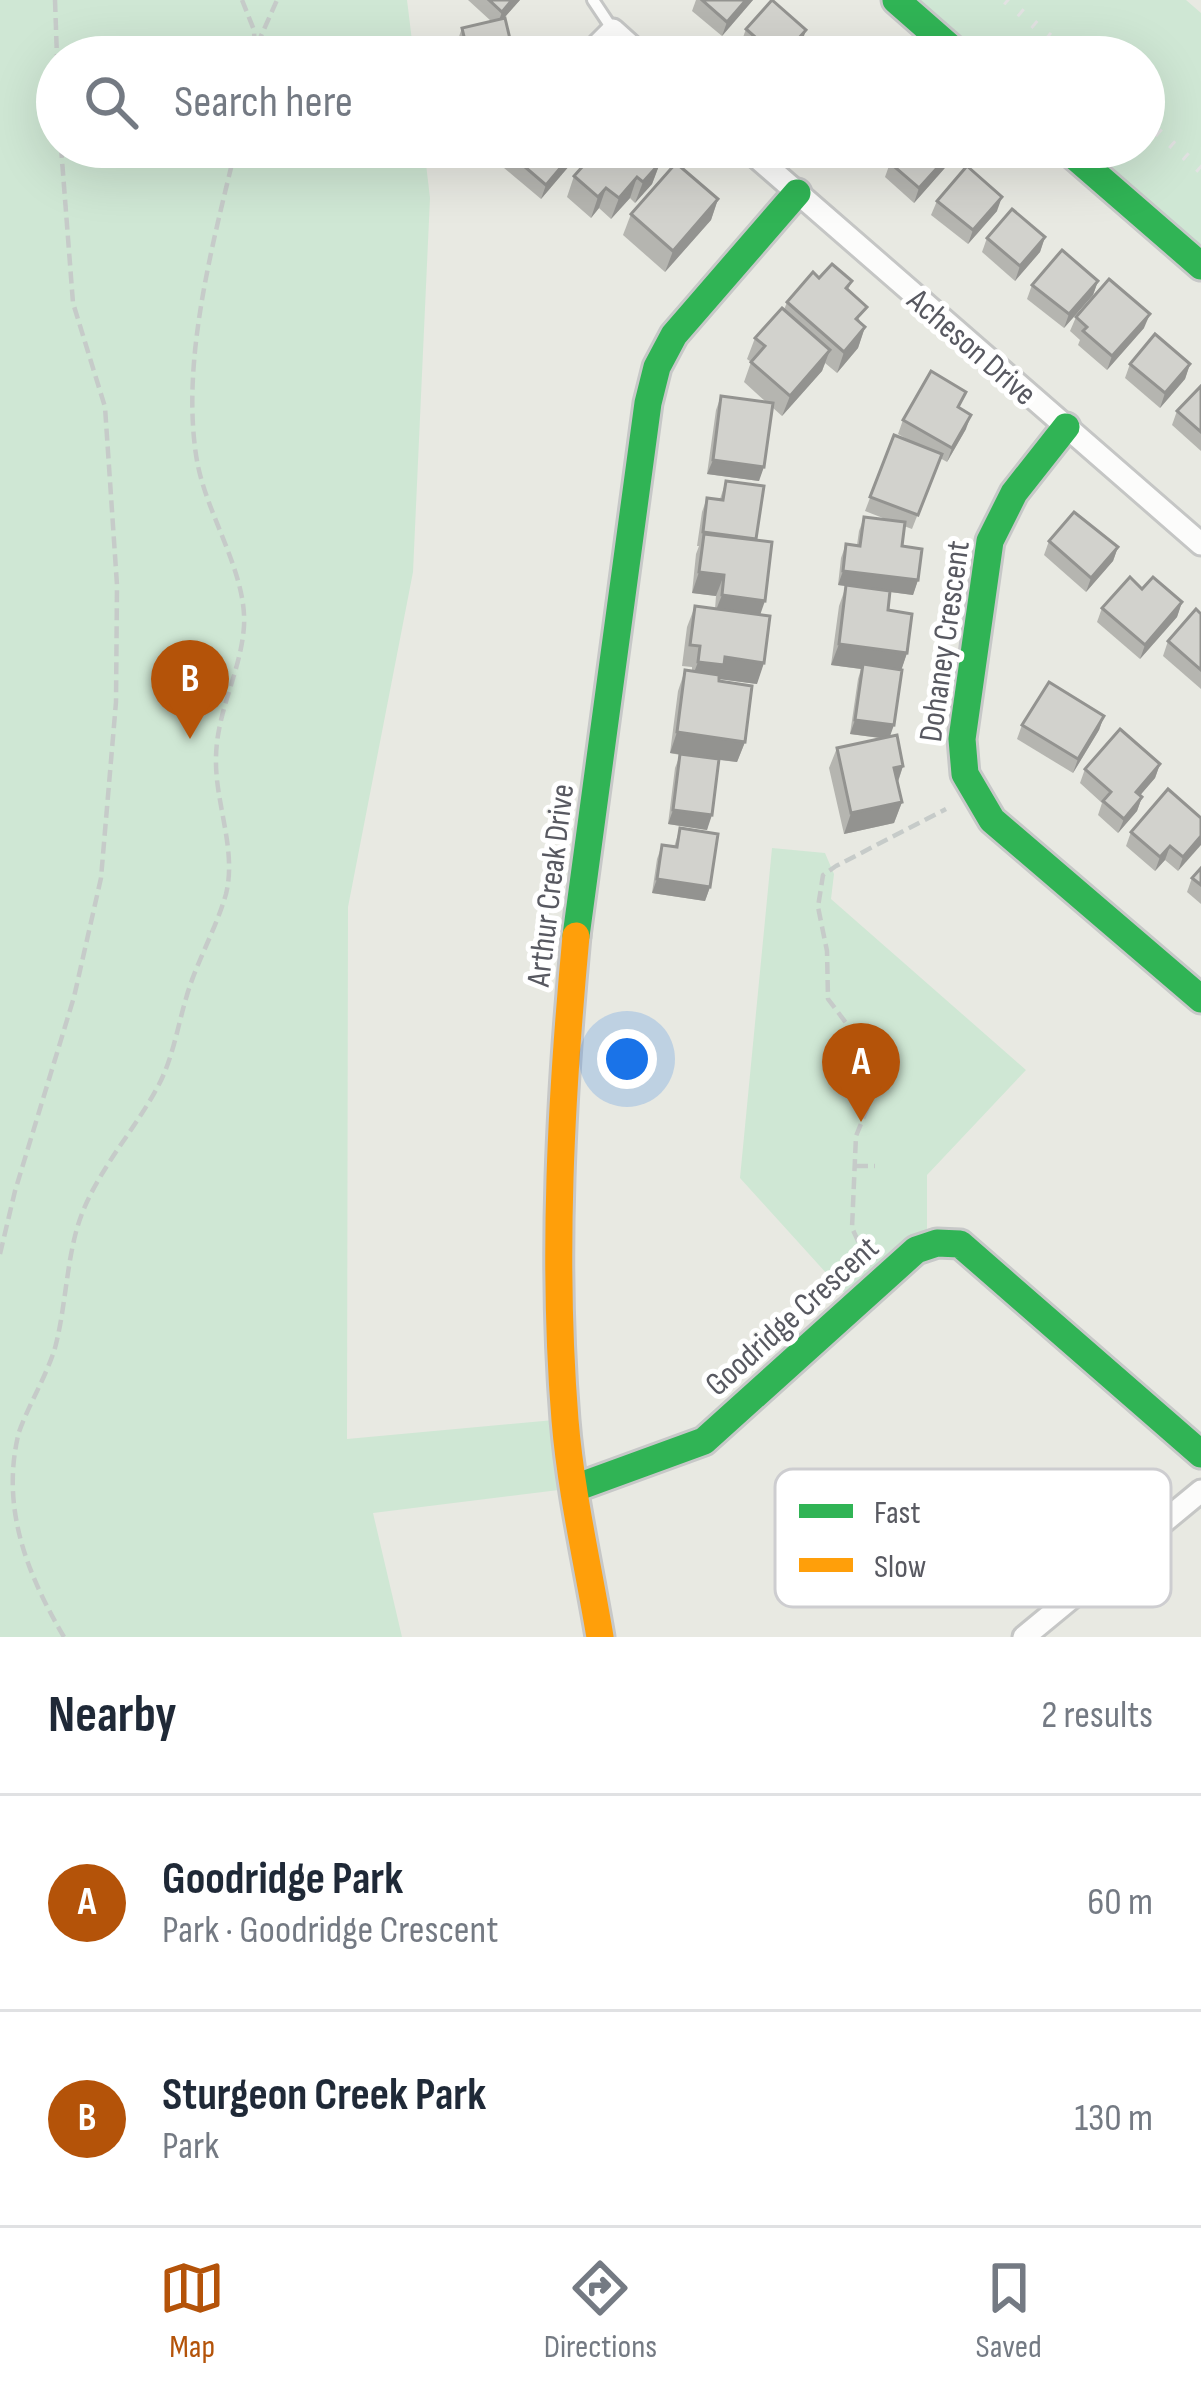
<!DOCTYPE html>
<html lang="en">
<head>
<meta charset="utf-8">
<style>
	body { margin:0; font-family:"Sofia Sans Condensed",sans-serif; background:#f6f6f7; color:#1f2937 }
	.you { position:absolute; left:627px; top:1059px; width:42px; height:42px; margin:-30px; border:9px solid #fff; border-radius:50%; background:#1a73e8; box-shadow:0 0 0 18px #1a73e833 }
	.badge { display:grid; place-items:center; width:78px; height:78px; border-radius:50%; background:#b45309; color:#fff; font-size:39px; font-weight:700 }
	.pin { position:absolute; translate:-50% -99px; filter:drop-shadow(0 3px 6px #0008) }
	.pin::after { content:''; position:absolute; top:63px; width:42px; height:36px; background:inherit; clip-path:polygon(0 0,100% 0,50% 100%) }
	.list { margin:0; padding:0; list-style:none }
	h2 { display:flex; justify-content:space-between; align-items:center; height:156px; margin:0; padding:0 48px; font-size:51px }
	h2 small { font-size:39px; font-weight:400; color:#747a83 }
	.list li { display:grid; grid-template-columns:78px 1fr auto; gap:36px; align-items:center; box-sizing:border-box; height:216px; padding:0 48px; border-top:3px solid #e0e1e3 }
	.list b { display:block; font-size:45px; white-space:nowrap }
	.list p { margin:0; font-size:39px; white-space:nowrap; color:#747a83 }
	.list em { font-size:39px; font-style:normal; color:#747a83 }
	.icon { flex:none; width:66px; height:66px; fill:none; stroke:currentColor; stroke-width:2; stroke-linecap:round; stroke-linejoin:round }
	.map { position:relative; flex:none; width:1201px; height:1637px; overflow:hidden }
	.search { position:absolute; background:#fff; box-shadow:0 12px 48px #0002; left:36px; right:36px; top:36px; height:132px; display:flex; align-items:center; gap:30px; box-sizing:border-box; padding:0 42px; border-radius:66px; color:#747a83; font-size:45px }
	.sheet { height:588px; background:#fff }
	nav { display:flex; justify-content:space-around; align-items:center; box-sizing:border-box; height:168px; border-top:3px solid #e0e1e3; background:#fff; font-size:33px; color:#747a83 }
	nav a { display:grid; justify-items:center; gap:6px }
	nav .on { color:#b45309 }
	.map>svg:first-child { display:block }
</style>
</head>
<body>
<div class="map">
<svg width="1201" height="1637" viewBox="0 0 1201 1637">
	<rect width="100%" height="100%" fill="#e8e9e2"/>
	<!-- green -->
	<g fill="#cfe7d4">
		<path d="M0,0H407L414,57H57V147H424L430,198L413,572L348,907L347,1439L565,1419L575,1488L373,1513L402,1637H0Z"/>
		<path d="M896,0H1186L1201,13V266L1064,147H1144V57H961Z"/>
		<path d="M772,848L825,853L834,874L831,899L1026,1070L927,1175V1243L857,1307L740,1178Z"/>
	</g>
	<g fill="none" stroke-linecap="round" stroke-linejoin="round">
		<defs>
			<path id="lane" d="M593,0L613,30"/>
			<g id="street">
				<path d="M598,45L613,30L643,57"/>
				<path d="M745,147L1201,544"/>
				<path d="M1024,1637L1201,1491"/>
			</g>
			<g id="fast">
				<path d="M896,0L961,57"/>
				<path d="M1064,147L1201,266"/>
				<path d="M1066,427L1014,493L990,541L962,739L965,774L992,820L1201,999"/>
				<path d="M576,936L648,403L657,367L674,335L797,193"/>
				<path d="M575,1488L704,1441L916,1250L937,1243L960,1244L1201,1454"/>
			</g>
			<path id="slow" d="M576,936C561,1097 552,1258 565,1420C571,1493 588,1565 600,1637"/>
		</defs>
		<!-- lane casing -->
		<use href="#lane" stroke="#c5c6c5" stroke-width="16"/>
		<!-- street casing -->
		<use href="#street" stroke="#c5c6c5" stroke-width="27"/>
		<!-- fast casing -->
		<use href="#fast" stroke="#c7c8c8" stroke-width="33"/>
		<!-- slow casing -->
		<use href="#slow" stroke="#c7c8c8" stroke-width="33"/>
		<!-- path -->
		<g stroke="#c6cbc9" stroke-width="4.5" stroke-dasharray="12 6" stroke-linecap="butt">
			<path d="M55,0L57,58"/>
			<path d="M242,0L254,30L255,57"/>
			<path d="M257,45L277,0"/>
			<path d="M856,1166H875"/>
			<path d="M0,1254L15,1191L74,997L101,878L116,702L117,585L105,407L73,303L61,147"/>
			<path d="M866,1258L852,1228L856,1136L876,1087L871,1056L828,999L827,951L818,907L823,875L836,866L946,809"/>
			<path d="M64,1637C27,1574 0,1507 19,1432C29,1404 46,1377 55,1348C65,1310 66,1270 76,1232C90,1179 130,1137 156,1090C173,1060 177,1028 187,995C197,961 216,929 226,894C237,850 215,803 216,759C216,712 241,672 244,626C247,573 207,516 197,461C180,362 213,243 236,147"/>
		</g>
		<!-- lane -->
		<use href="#lane" stroke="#fcfcfb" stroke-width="10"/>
		<!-- street -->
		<use href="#street" stroke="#fcfcfb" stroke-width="21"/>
		<!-- fast -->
		<use href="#fast" stroke="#30b455" stroke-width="27"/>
		<!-- slow -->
		<use href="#slow" stroke="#ff9f0a" stroke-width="27"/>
		<!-- rail -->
		<g stroke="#e2e2e2" stroke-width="9" stroke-dasharray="3 15" stroke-linecap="butt">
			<path d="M1006,0L1072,57"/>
			<path d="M1144,120L1201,170"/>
		</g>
	</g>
	<!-- wall -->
	<g fill="#b5b5b0">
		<path d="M468,0H520L504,18L510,39L460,55L457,42L462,28L491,21Z"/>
		<path d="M696,0H753L722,36L692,11Z"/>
		<path d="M746,29L801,45L789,57H757L741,43Z"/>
		<path d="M502,147L581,152L541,199L497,162Z"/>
		<path d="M858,147H883L872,160Z"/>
		<path d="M956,147L951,161L914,203L885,177L890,163Z"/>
		<path d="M649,154L660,163L652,184L635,203L630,198L611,219L599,208L591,218L567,197L574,176Z"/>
		<path d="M718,199L711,220L665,272L623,235L631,214Z"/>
		<path d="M937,201L997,211L968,244L931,215Z"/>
		<path d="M1045,237L1040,252L1015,281L982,252L987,238Z"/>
		<path d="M819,278L852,281L848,290L861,324L865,327L858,348L837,373L825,363L822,371L782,416L772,407L759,481L707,474L716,410L721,396L766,402L744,382L751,362L747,359L755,338L784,310L787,302Z"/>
		<path d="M1098,281L1093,295L1064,328L1027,299L1032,285Z"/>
		<path d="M1076,317L1144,328L1107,370L1078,345L1080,340L1070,331Z"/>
		<path d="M1130,364H1190L1185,379L1160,408L1125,378Z"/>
		<path d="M1201,386V451L1172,425L1177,411Z"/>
		<path d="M960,409L966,429L947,462L940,458L912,529L904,526L902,546L918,580L913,595L890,592L888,610L907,653L901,670L890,736L903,766L898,782L902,802L894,823L844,834L829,768L837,748L880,738L850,734L858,679L861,669L831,665L839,606L846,586L838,585L841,558L846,544L857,545L859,531L864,517L888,520L865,511L894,435L912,442L898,434L903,420Z"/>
		<path d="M726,481L756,540L760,614L757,684L719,679V680L745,742L737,762L719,760L707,830L668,824L675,768L680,755L670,753L678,691L685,670L692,671V667L682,666L687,627L695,606L715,609L716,596L692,593L696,554L699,546H697L702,512L707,498L720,499Z"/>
		<path d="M1049,541L1118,547L1113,561L1086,592L1044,555Z"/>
		<path d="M1142,589L1182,602L1177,617L1140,659L1097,622L1102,608Z"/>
		<path d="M1201,614V689L1163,656L1168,641Z"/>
		<path d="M1104,716L1099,730L1073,773L1017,739L1022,725Z"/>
		<path d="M1160,764L1155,778L1140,795L1142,797L1137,811L1118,833L1098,815L1102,803L1080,783L1085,769Z"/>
		<path d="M1201,818L1178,871L1165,860L1155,871L1126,846L1131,832Z"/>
		<path d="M680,828L710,887L705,901L652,893L657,859L662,845L674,847Z"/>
		<path d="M1201,868V904L1187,892L1192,878Z"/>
	</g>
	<!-- shaded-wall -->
	<g fill="#939390">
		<path d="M512,0H520L497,26L502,12Z"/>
		<path d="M746,0H753L722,36L727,22Z"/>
		<path d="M806,30L801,45L789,57H782Z"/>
		<path d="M578,147H583L581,152L541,199L546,185Z"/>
		<path d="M956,147L951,161L914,203L919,188Z"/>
		<path d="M660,163L652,184L635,203L643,182Z"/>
		<path d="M637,177L630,198L611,219L619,198Z"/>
		<path d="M606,188L599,208L591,218L598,197Z"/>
		<path d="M1002,197L997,211L968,244L973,230Z"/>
		<path d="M718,199L711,220L665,272L673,251Z"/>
		<path d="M1045,237L1040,252L1015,281L1020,266Z"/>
		<path d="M1098,281L1093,295L1064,328L1069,314Z"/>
		<path d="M1150,314L1144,328L1107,370L1112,356Z"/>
		<path d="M865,327L858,348L837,373L844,352Z"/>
		<path d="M830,350L822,371L782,416L790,396Z"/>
		<path d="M1190,364L1185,379L1160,408L1165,393Z"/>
		<path d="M971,415L966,429L947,462L952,448Z"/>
		<path d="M713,460L764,467L759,481L707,474Z"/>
		<path d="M1118,547L1113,561L1086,592L1091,578Z"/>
		<path d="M843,571L918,580L913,595L838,585Z"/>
		<path d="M699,572L724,575L716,596L692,593Z"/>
		<path d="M722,595L765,601L758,621L714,615Z"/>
		<path d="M1182,602L1177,617L1140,659L1145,645Z"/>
		<path d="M839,644L907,653L900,674L831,665Z"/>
		<path d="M725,657L764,663L757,684L719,679L690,683L698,662Z"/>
		<path d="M1104,716L1099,730L1073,773L1078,759Z"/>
		<path d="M855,720L894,725L889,739L850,734Z"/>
		<path d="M677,732L745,742L737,762L670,753Z"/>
		<path d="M1160,764L1155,778L1131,806L1136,792Z"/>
		<path d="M903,766L896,787L894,768Z"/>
		<path d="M1142,797L1137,811L1118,833L1124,819Z"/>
		<path d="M902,802L894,823L844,834L851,813Z"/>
		<path d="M673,810L712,815L707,830L668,824Z"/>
		<path d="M1201,836V845L1178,871L1183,857Z"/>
		<path d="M1170,846L1165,860L1155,871L1160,857Z"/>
		<path d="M657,879L710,887L705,901L652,893Z"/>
	</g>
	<!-- building -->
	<g fill="#d2d2cd" stroke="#939390" stroke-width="3">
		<path d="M489,0H512L502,12Z"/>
		<path d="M702,0H746L727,22Z"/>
		<path d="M772,0L806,30L782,57H778L746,29Z"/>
		<path d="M505,18L510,39L515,38L520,57H454L468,53L462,28Z"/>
		<path d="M823,42L840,57H810Z"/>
		<path d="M502,147H578L546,185Z"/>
		<path d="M600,147H651L647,151L660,163L643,182L637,177L619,198L606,188L598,197L574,176Z"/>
		<path d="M905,147H956L919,188L890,163Z"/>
		<path d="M676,163L718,199L673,251L631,214Z"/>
		<path d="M967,166L1002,197L973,230L937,201Z"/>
		<path d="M1012,209L1045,237L1020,266L987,238Z"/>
		<path d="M1062,250L1098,281L1069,314L1032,285Z"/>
		<path d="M832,264L852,281L846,288L867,307L856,319L865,327L844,352L787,302L813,272L819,278Z"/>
		<path d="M1109,279L1150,314L1112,356L1083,331L1087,327L1076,317Z"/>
		<path d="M782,308L830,350L790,396L751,362L765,346L755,338Z"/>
		<path d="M1155,334L1190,364L1165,393L1130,364Z"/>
		<path d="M931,371L966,392L958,407L971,415L952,448L903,420Z"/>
		<path d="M1201,386V432L1177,411Z"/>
		<path d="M721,396L773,403L764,467L713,460Z"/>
		<path d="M894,435L942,454L918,515L870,497Z"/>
		<path d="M726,481L764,486L756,539L703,532L707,498L723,500Z"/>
		<path d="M1074,512L1118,547L1091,578L1049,541Z"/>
		<path d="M864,517L905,522L902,546L922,549L918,580L843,571L846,544L860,546Z"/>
		<path d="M704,534L772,542L765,601L722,595L724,575L699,572Z"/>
		<path d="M1130,577L1142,589L1153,577L1182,602L1145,645L1102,608Z"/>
		<path d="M846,585L890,591L888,610L912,614L907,653L839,644Z"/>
		<path d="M695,606L770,616L764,663L725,657L724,665L698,662L700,646L690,645Z"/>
		<path d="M1196,609L1201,614V670L1168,641Z"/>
		<path d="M863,664L902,670L894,725L855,720Z"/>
		<path d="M685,670L719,675V681L752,686L745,742L677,732Z"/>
		<path d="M1049,682L1104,716L1078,759L1022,725Z"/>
		<path d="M1120,729L1160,764L1136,792L1142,797L1124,819L1103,801L1111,792L1085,769Z"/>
		<path d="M897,735L903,766L894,768L902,802L851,813L837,748Z"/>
		<path d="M680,754L719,759L712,815L673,810Z"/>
		<path d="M1168,789L1201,818V836L1183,857L1170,846L1160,857L1131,832Z"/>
		<path d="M680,828L718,834L710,887L657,879L662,845L677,847Z"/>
		<path d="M1201,868V885L1192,878Z"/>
	</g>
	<g text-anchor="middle" stroke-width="10" stroke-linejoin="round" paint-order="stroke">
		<!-- street labels -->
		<g font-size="33" fill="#585961" stroke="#fff">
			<text transform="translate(973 346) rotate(41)" y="12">Acheson Drive</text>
			<text transform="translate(943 641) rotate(-82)" y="12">Dohaney Crescent</text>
			<text transform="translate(549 885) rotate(-83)" y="12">Arthur Creak Drive</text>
			<text transform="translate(791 1315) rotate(-42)" y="12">Goodridge Crescent</text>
		</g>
	</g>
	<!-- legend -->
	<rect x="775" y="1469" width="396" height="138" rx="18" fill="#fff" stroke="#cdcdd0" stroke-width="3"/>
	<rect x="799" y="1504" width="54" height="14" fill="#30b455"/>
	<rect x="799" y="1558" width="54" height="14" fill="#ff9f0a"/>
	<g font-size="33" fill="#585961">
		<text x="874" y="1523">Fast</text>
		<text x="874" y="1577">Slow</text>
	</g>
</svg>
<div class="you"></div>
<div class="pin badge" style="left:861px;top:1122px">A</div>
<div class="pin badge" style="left:190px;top:739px">B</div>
<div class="search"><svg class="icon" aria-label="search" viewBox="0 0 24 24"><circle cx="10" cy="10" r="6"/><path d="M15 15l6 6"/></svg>Search here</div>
</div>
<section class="sheet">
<h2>Nearby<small>2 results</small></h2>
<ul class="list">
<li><span class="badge">A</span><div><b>Goodridge Park</b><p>Park · Goodridge Crescent</p></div><em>60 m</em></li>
<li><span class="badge">B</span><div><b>Sturgeon Creek Park</b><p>Park</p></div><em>130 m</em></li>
</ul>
</section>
<nav>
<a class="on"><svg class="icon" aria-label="map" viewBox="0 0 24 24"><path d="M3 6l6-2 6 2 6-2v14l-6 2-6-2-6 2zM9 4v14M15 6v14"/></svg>Map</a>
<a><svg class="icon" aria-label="directions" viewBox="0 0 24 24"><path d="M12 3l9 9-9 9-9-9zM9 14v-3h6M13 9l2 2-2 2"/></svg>Directions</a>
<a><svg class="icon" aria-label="saved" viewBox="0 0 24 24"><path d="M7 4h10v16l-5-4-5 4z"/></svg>Saved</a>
</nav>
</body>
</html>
